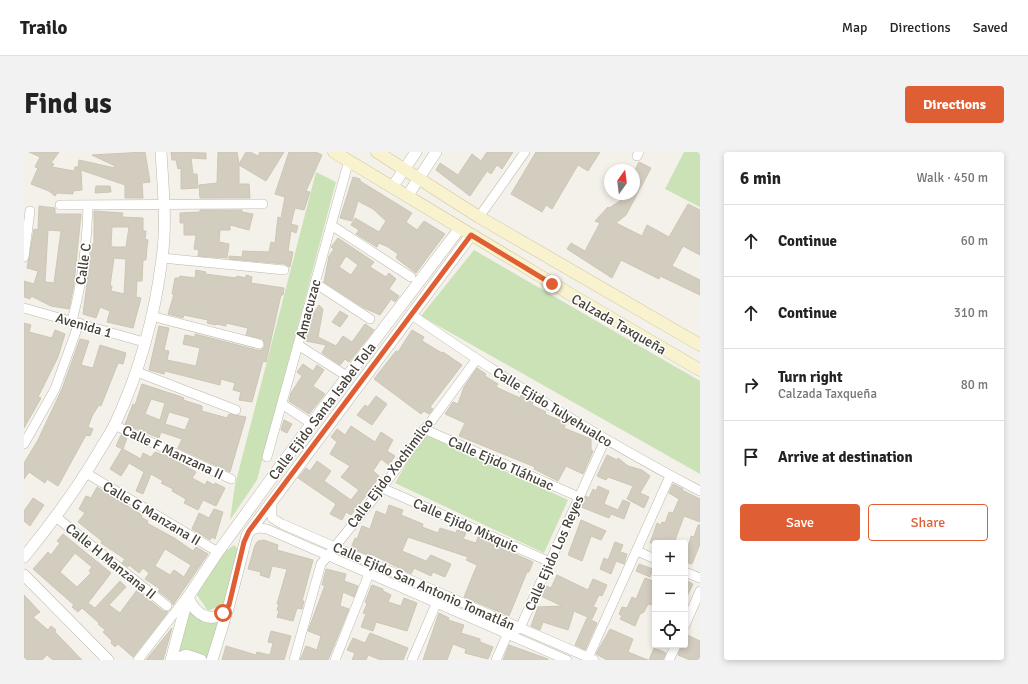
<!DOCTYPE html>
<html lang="en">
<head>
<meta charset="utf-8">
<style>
	body { margin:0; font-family:Signika,sans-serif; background:#f2f2f2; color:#222 }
	.controls { position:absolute; right:12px; bottom:12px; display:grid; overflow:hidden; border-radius:4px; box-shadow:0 2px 6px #0003 }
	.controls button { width:36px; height:36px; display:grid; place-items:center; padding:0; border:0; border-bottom:1px solid #e0e0e0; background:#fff; color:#222; font:20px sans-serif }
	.compass { position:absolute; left:580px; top:12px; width:36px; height:36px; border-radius:50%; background:#fff; box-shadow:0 2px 6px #0003; rotate:14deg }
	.stop { position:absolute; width:12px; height:12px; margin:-9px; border:3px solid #e05e33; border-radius:50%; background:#fff }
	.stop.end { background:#e05e33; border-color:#fff; box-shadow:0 1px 4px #0008 }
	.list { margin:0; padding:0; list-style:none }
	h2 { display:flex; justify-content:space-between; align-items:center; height:52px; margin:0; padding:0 16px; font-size:17px }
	h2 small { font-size:13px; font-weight:400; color:#767676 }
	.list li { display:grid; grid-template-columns:26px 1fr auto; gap:12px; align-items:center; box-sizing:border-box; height:72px; padding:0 16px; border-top:1px solid #e0e0e0 }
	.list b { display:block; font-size:15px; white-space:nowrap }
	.list p { margin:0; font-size:13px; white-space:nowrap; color:#767676 }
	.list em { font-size:13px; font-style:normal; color:#767676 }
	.actions { display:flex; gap:8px; padding:12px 16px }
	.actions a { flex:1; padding:9px 0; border:1px solid #e05e33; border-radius:4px; text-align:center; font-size:14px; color:#e05e33 }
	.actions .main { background:#e05e33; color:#fff }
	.icon { flex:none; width:22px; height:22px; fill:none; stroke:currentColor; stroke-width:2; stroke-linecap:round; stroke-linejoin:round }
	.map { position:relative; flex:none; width:676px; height:508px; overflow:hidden; border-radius:4px }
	header { display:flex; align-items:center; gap:24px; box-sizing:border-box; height:56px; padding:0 20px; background:#fff; border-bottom:1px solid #e0e0e0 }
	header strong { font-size:19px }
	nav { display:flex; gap:22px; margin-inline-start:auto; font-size:14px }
	.intro { display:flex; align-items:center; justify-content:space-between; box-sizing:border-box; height:96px; padding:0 24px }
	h1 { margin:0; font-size:28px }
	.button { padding:10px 18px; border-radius:4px; background:#e05e33; color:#fff; font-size:14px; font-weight:700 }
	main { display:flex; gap:24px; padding:0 24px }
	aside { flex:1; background:#fff; border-radius:4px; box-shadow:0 2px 6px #0003 }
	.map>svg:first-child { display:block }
</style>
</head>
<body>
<header>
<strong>Trailo</strong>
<nav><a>Map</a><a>Directions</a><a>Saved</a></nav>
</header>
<div class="intro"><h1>Find us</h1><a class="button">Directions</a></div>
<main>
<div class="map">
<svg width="676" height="508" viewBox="0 0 676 508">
	<rect width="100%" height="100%" fill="#f3f1e9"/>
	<!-- green -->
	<g fill="#cbe2b7">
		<path d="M660,0H676V55L641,37Z"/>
		<path d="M292,20L312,30L233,328L206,368L211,333Z"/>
		<path d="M450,98L676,229V322L397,164Z"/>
		<path d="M400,282L544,348L520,401L371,331Z"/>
		<path d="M210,393L214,397L202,451L184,459L173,443L197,403Z"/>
		<path d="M168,447L178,462L200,458L186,508H149Z"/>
	</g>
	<!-- building -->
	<g fill="#d3cdc0" stroke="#cdc6b4" fill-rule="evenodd">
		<path d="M5,0H35L27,11L30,12L28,15L50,19L51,15H54L55,8L91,16V14L68,3L121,0L126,30L118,31L119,46H101V33L57,18L58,38L49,39V42L33,41L31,44L25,39L7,32L14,16L11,15L16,5Z"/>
		<path d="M147,0L182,1V7L167,6L169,22H173L174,36L157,37V16L154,17L152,8H148Z"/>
		<path d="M194,0H213L215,12L222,0H226L234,4L236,0H260L242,29L215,13V32H225L226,46H176L175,33L193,31Z"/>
		<path d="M265,0H292L298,3L282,39L286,40L280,58L271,56L267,72L274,74L272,81L267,79L264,99L269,100L266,115L261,112L205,107V104L218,105L219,99L245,100L247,90L251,91L254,65L257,66L261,45L251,42Z"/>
		<path d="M463,0H489L478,17L473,13L467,22L463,19L446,44L412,18L416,11L434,23L448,2L457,9Z"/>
		<path d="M512,0H576L564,19L554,13L528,57L522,53L518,60L487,42Z"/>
		<path d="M615,10L627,16L602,63L592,71L618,84L623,73L645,85L664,52L676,58V103L659,94L648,114L676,128V143L636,124L635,127L597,108L588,126L543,97L547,91L561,99L576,71L571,69L584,55L585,56L596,49L599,42H610V20Z"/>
		<path d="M329,25L336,27V29L388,61L382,70L393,78L400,69L421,82L392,121L372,106L374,102L364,95L355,91L353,95L332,82L335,78L327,73L331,66L355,80L362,69L349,57L334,49L328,69L316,66Z"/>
		<path d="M72,34H86L87,40L71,41Z"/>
		<path d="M15,54L31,56V62H57L50,132L45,157L27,154L7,144L6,147L0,145V129L10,132L14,119L3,116L10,77L14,78ZM24,78L37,79L30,131L21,130Z"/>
		<path d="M176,58H218V60L229,62L225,78L206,73V78H196L195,90L205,92L203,106L174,104L175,98L170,97L172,83H160V71H156V61L176,60Z"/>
		<path d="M70,59L99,61L98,65L119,66V79H122L121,87L124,88L123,96L122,108H119L118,129H113L112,145L117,146L109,176L83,170L86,159L76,155L72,166L59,162L68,93L70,91ZM88,75H105L102,95H89L87,93ZM90,106L102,107L100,142L87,139L88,134H86Z"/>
		<path d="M314,86L350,110L346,115L362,125L365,121L372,127L365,137L375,144L371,150L367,147L356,163L340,156L300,130L305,104L310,97L307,95ZM322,104L334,113L327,123L315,115Z"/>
		<path d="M172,118L182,120L181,122L212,126L213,124L222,126V123L228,125L227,131L260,136L259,143H257L242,210L239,209L228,250L215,248L217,240L209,238L211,231L197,227L196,233L141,219L140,222L125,218L135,174L145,176L140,198L145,199L143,208L172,214L176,196L159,192L161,183L171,185V182L233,198H237L241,194L239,187L222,183L224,176L202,171V174L193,172L192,173L183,171L184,168L160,163L159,166L144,162L150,142H148L151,126H155L156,124L171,126Z"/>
		<path d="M295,153L299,157L294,185L312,194L319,184L328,190L341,172L350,178L325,210L321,207L316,213L298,201L302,193L282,189L289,162Z"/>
		<path d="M316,159L324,164L316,175L308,170Z"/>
		<path d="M0,171L7,173L5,180L28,186L31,178L41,182L34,205L14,245L17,246L0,276Z"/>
		<path d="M388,178L400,185L398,189L418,201L419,200L438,213L406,255L409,257L405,262L400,259L397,262L350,227L372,199L374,200Z"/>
		<path d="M56,187L65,189L57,213L69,216L76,193L102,201L99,212L94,211L77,254L75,253L68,264L64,275L69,277L66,284L62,283L34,334L23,327L21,331L5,320L0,327V311L14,288L38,237Z"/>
		<path d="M279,212L289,219L293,213L300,218L289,234L301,242L285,262L265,249L267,241L278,224L273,220Z"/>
		<path d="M453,216L462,222L461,224L474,232L472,235L496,246L497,243L501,245L509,250L508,253L522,260L521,262L542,271L540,276L567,287V298L569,299L559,322L542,314L534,329L510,317L511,315L435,284L441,271L421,262L429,250L434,252L440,235Z"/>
		<path d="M118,232L155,244L160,246L159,248L178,254V259L203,266L205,262L222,265L206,320L154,296L158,287L137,280L135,286L101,272L109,252L111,253ZM127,247L141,251L136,268L121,262ZM145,260L166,266L161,278L141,272Z"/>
		<path d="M352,244L363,252L348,273L333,263L341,253L344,255Z"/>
		<path d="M260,268L268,272L263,281L257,278Z"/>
		<path d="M327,274L351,290L357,280L369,288L363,299L371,304L365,313L357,307L349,319L355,324L348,336L327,363L322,360L318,368L306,362L312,352L274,326L282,316L286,319L293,309L307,319L300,329L327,348L335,338L317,325L326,314L306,302L313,290L307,285L313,277L321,283Z"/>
		<path d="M97,283L103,286L99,297L117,307L119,301L127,305L131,300L143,304L172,320L168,326L181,333L183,329L190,333L191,331L201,336L192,354L179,348L174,358L160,351L162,347L148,339L149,337L137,331L139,329L127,322L119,342L112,339L120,320L105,311L97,324L86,317L98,297L92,294Z"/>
		<path d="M583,303L593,308L594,306L604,314L618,318L626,324L616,341L625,345L620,356L603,347L609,334L584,325L582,328L573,324Z"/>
		<path d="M649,332L659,337L658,338L676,347V370L660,364L650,391H626L633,371L637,373L638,370L641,371L645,360L649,361L655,347L645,341Z"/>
		<path d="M574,334L585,339L580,352L594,358L599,348L606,351L600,367L587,362L585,366L557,355L562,344L565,346L569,337L572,339Z"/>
		<path d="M73,335L118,363L117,365L124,369L123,371L152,387L169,399L172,395L184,402L149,453L147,449L134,439L136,437L121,427L125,421L119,416L115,421L105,413L104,415L98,411L101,407L77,391L78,389L54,370L61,361L55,357L62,344L67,346ZM141,397L167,413L160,425L150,418L146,423L131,414Z"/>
		<path d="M9,346L20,353L6,374L0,369V359Z"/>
		<path d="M365,353L379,358L377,363L399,372L398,375L414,381L416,376L432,381L433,378L442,381L439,387L452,391L454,385L509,410L505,420H503L485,464L440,445L453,413L442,408L444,405L384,385L378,399L402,409L407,403L427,412L421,425L409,420L407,424L390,416L387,422L347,402L346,404L327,396L331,386L333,387L338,374L346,377L352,359L362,363Z"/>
		<path d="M190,357L199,360L191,387L188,385L186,388L168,377L175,361L185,366Z"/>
		<path d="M557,368L582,379L577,388L567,384L558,409L544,403Z"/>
		<path d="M674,373H676V392L668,412L661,410V390L665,392L667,384L670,385Z"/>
		<path d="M39,382L87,421L64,451L71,456L96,429L102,435L85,453L96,461L113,438L139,459L144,460L109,505L94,492L91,495L87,491L88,489L79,480L81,478L74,472L75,471L58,456L54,460L48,455L50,453L9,417L24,400L27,403L36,391L33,389ZM51,401L68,415L65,419L67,421L53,435L36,420Z"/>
		<path d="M240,388L254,393L253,398L289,408L278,449H280L278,457L273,456L269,469L253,465L255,459L253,458L255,452H253L263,417L248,414L245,426L236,423L237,420L224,417L231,393L234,389Z"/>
		<path d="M591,390L599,393L596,400L603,402L600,412L592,409L587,422L576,417L580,406L584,408Z"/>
		<path d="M615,412L629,417L626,425L612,419Z"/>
		<path d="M302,417L322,422L320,429L334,434L330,445L319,440L316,454L325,457L304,508H276L282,494L293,498L297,484L284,479L301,433H298Z"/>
		<path d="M533,423L564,438L569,427L583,433L578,444L575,443L569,455L573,456L568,467L550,459L544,478L519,470L516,478L507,474L514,455L538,454L517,444L522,434L527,436Z"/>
		<path d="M621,426L631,430V443L627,453L624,452L620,460L616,462L611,474L596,467L598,464L595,462L598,455L603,456L608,445L612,447Z"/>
		<path d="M661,428L669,432L661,448Z"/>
		<path d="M348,433L359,437V439L367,443L364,450L377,454L380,446L393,451L383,479L352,470L349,479L337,475L342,462L339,461L343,452L341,450Z"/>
		<path d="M0,443L16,460L9,465L24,478L27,474L32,478L31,480L58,508H29L23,503L18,508H3L0,505Z"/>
		<path d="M415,461L425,466L424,468L440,473L437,481L456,487V490L469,495L464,507L441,501L442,497L429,492L423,508H399Z"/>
		<path d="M563,466L573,471L561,498L551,493Z"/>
		<path d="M148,476L139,508H122Z"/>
		<path d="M586,477L609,487L604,500L624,508H583L572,502Z"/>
		<path d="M247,479L267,484L260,508H198L202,494L232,503L233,500L246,503L249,491L244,490Z"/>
		<path d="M346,481L384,496L379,508H357L344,503L342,508H328L331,501L323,498L329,486L341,491Z"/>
		<path d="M661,482L676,489V508H666L654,503L658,493H661Z"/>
		<path d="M485,493L524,507V508H479Z"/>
		<path d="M630,496L642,501L639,508H625Z"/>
	</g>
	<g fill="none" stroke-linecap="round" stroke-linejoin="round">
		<defs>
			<g id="minor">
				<path d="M613,4L615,0"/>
				<path d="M36,53L239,52"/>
				<path d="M455,65L501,0"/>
				<path d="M307,73L387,125"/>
				<path d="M0,105L6,59"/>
				<path d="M138,106L260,118"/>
				<path d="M291,131L346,167"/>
				<path d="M0,156L120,190"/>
				<path d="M388,163C480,227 576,287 676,339"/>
				<path d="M127,164L235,192"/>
				<path d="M48,169C58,131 63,93 64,54"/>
				<path d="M274,193L318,221"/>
				<path d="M113,220L212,258"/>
				<path d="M258,252L282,268"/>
				<path d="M90,273L207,327"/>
				<path d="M400,277L555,345"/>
				<path d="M0,292L31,237L55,171"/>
				<path d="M243,305L325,8"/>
				<path d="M62,321L194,400"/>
				<path d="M358,336L526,410"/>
				<path d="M248,349V366L258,372L570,508"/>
				<path d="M32,365L143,454"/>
				<path d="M225,379L234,376L243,377L543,508"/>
				<path d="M613,399L631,407"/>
				<path d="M661,420L676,426"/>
				<path d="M661,473L676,439"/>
				<path d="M564,506L646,324"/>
				<path d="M114,508L162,446"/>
				<path d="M270,508L297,412L358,336L452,208"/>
				<path d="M311,508L345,422"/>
				<path d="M388,508L412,452"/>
				<path d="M472,508L484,481L496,476L581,288"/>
				<path d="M645,508L652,493"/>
			</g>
			<g id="tertiary">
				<path d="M369,34L392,0"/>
				<path d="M384,43L412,0"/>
				<path d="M0,405C27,372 52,338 74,301C79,292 86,282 91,272C115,221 131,163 138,106C143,72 139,35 137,0"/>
				<path d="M0,423L84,508"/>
				<path d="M164,445C171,463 190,475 204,455"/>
				<path d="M147,508L164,445L194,400L287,272L436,76"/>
				<path d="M150,508L162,503L177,508"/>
				<path d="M188,508L205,453L223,383L447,83"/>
			</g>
			<g id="secondary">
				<path d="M310,0L551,145L676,218"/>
				<path d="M353,0L455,65L676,193"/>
			</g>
		</defs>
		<!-- minor casing -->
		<use href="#minor" stroke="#bdb9ad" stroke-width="10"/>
		<!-- tertiary casing -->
		<use href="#tertiary" stroke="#bdb9ad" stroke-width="12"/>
		<!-- secondary casing -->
		<use href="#secondary" stroke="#cdc59e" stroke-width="13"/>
		<!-- minor -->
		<use href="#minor" stroke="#fff" stroke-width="9"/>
		<!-- tertiary -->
		<use href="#tertiary" stroke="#fff" stroke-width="11"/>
		<!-- secondary -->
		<use href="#secondary" stroke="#f8f2ce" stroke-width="12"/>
	</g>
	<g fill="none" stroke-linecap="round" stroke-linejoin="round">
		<!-- route -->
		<path stroke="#e05e33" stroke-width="5" d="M199,461L205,453L220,390L225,379L447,83L528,132"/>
	</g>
	<g text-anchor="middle" stroke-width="3" stroke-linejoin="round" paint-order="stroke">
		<!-- street labels -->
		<g font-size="14" fill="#454239" stroke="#fff">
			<text transform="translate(59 112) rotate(-82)" y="5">Calle C</text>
			<text transform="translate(284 157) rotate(-75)" y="5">Amacuzac</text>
			<text transform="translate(595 172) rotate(30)" y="5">Calzada Taxqueña</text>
			<text transform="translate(60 173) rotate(16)" y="5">Avenida 1</text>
			<text transform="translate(529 255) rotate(32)" y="5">Calle Ejido Tulyehualco</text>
			<text transform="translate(298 259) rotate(-53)" y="5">Calle Ejido Santa Isabel Tola</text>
			<text transform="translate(149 300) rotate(25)" y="5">Calle F Manzana II</text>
			<text transform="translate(477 311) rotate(24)" y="5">Calle Ejido Tláhuac</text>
			<text transform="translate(366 321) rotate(-53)" y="5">Calle Ejido Xochimilco</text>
			<text transform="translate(128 361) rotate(31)" y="5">Calle G Manzana II</text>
			<text transform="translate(442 373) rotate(24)" y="5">Calle Ejido Mixquic</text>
			<text transform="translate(530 401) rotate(-66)" y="5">Calle Ejido Los Reyes</text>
			<text transform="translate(87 409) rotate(39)" y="5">Calle H Manzana II</text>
			<text transform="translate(400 434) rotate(24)" y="5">Calle Ejido San Antonio Tomatlán</text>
		</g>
	</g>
</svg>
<div class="controls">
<button>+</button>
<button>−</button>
<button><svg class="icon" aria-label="locate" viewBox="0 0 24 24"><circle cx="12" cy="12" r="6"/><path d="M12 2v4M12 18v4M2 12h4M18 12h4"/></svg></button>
</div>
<svg class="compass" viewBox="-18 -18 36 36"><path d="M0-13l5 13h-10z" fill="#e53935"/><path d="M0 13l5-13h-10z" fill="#767676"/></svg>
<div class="stop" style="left:199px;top:461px"></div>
<div class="stop end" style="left:528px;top:132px"></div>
</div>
<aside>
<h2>6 min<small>Walk · 450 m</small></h2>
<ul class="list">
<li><svg class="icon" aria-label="ahead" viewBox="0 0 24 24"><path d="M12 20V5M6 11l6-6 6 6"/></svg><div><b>Continue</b></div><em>60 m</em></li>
<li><svg class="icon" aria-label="ahead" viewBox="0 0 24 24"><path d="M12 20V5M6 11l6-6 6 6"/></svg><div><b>Continue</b></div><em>310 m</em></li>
<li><svg class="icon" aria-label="right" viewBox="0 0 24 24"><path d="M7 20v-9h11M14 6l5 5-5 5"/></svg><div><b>Turn right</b><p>Calzada Taxqueña</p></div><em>80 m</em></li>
<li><svg class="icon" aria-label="arrive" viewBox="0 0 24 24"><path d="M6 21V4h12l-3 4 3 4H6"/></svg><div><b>Arrive at destination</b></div></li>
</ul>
<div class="actions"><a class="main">Save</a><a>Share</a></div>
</aside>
</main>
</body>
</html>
